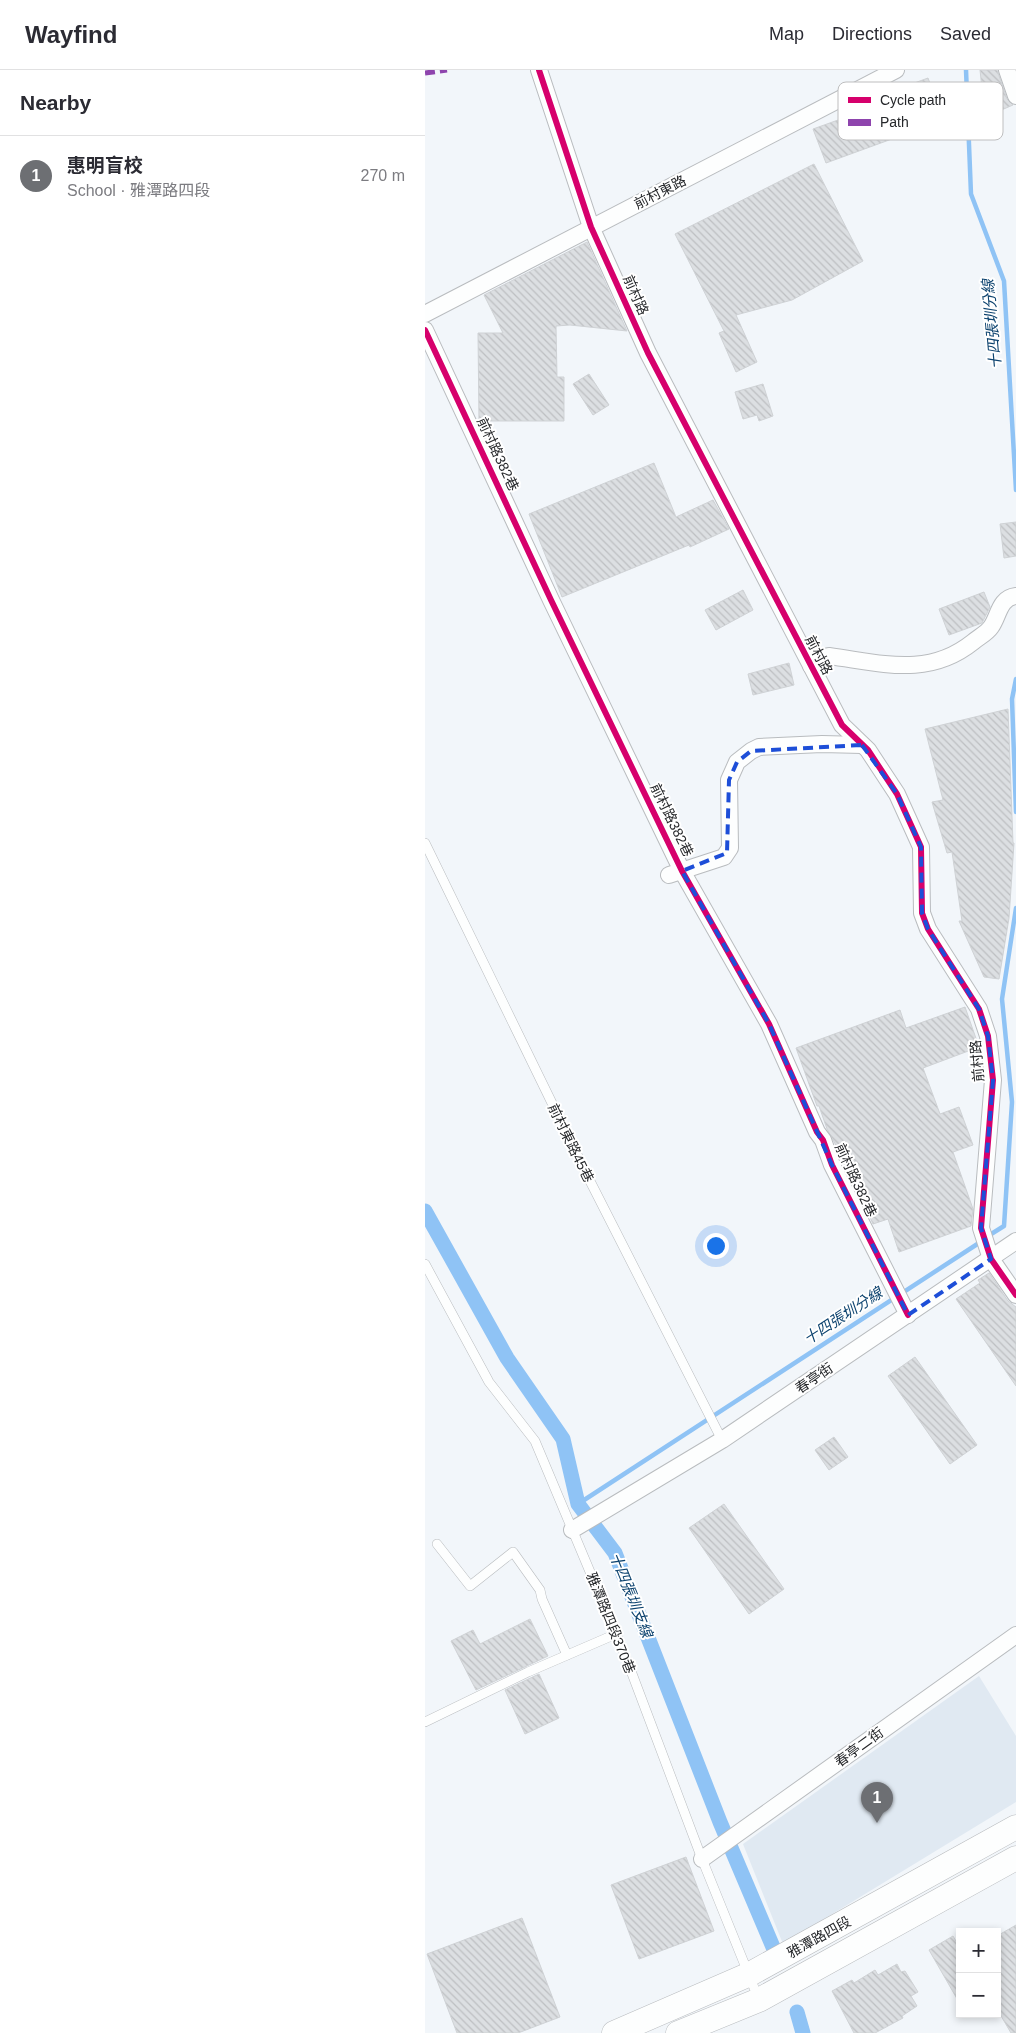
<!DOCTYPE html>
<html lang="en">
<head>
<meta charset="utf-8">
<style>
	body { margin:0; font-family:Helvetica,"Noto Sans TC",sans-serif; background:#f7f7f7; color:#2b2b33 }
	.controls { position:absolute; right:15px; bottom:15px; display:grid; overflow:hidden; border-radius:0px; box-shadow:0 2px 8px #0003 }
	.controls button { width:45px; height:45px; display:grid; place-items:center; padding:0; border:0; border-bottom:1px solid #e1e1e2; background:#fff; color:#2b2b33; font:25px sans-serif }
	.you { position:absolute; left:290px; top:1175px; width:18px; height:18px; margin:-12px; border:4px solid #fff; border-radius:50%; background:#1a73e8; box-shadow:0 0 0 8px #1a73e833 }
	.badge { display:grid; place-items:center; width:32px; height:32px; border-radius:50%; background:#6d6f73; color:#fff; font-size:16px; font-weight:700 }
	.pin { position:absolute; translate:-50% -41px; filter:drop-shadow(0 1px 2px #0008) }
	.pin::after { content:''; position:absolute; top:26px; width:18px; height:15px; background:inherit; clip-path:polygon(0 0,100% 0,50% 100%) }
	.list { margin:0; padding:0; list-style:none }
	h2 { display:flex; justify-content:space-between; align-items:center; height:65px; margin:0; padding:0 20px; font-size:21px }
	h2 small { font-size:16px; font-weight:400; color:#7c7c81 }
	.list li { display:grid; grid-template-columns:32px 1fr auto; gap:15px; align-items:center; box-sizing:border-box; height:80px; padding:0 20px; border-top:1px solid #e1e1e2 }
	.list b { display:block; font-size:19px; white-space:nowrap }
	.list p { margin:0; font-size:16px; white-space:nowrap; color:#7c7c81 }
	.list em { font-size:16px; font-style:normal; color:#7c7c81 }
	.map { position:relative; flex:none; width:591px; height:1963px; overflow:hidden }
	header { display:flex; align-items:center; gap:30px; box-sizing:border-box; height:70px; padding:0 25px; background:#fff; border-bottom:1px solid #e1e1e2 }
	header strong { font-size:24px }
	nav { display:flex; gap:28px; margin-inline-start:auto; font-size:18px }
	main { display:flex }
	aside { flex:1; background:#fff }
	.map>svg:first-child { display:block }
</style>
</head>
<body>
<header>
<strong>Wayfind</strong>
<nav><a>Map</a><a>Directions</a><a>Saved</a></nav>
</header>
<main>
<aside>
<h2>Nearby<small></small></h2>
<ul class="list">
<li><span class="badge">1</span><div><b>惠明盲校</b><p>School · 雅潭路四段</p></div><em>270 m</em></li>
</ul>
</aside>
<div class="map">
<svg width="591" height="1963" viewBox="0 0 591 1963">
	<defs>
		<pattern id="building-back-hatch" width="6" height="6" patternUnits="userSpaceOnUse" patternTransform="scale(1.25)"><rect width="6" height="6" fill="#dcdfe2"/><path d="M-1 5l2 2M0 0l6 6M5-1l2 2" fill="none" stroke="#bdbfc2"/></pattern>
	</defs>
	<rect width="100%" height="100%" fill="#f2f6fa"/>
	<!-- built -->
	<path fill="#e0e9f2" d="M554,1606L591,1666V1732L358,1874L318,1774Z"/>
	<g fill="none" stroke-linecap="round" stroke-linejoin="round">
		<!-- stream -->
		<g stroke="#8fc3f5" stroke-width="4.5">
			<path d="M541,0L546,124L579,211L591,420"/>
			<path d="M591,609L587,629L591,742"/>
			<path d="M563,1166L579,1156L587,1032L577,929L591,838"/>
			<path d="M153,1434L557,1171"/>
		</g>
		<!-- canal -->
		<g stroke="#8fc3f5" stroke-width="15">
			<path d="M0,1141L82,1288L138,1369L153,1434L190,1483L295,1752L348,1877"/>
			<path d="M372,1942L378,1963"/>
		</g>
	</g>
	<!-- building -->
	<g fill="url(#building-back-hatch)" stroke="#cfd2d5">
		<path d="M555,0H572L582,29L588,35L560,47Z"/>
		<path d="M503,8L519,50L401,93L388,59L427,45L424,37Z"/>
		<path d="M389,94L438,191L367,230L311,245L332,292L311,302L294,263L299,261L250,164Z"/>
		<path d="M162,172L202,261L145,255L131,256L132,307H139V351H54L53,263H78L59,225Z"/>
		<path d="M164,304L184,335L168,345L148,314Z"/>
		<path d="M338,314L348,346L334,351L332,345L318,349L310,322Z"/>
		<path d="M229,393L251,447L288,430L304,459L265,477L264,475L137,527L104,444Z"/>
		<path d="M591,452V486L579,488L575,454Z"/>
		<path d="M318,520L328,540L291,560L280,540Z"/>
		<path d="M559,522L565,537L557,553L524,565L514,539Z"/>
		<path d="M364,593L369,615L328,625L323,604Z"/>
		<path d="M583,639L588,773H589L584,848L574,909L559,907L534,851H537L527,782L522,783L507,732L518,730L500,659Z"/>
		<path d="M540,937L554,977L498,998L515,1044L534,1037L548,1075L528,1082L548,1139L546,1156L474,1182L463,1149L448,1154L432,1118H430L421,1100L413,1079L402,1059L394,1036H392L371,978L475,940L481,958Z"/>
		<path d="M564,1203L583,1231L591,1237V1316L531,1229L555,1213L553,1210Z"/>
		<path d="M490,1287L552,1375L525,1394L463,1306Z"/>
		<path d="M409,1367L423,1387L404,1400L390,1380Z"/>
		<path d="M299,1434L359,1519L324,1544L264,1458Z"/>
		<path d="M105,1549L123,1586L51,1620L26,1571L48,1560L55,1574Z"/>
		<path d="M114,1604L134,1648L100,1664L80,1620Z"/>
		<path d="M261,1787L289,1861L214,1889L186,1815Z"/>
		<path d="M97,1848L135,1947L93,1963H32L2,1884Z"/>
		<path d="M591,1855V1963H586L572,1939V1866Z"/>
		<path d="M528,1866L535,1878V1934L504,1880Z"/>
		<path d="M472,1894L476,1902L480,1901L493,1922L486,1926L492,1936L477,1946L478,1948L450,1963H429L407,1921L427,1910L429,1913L450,1900L453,1905Z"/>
	</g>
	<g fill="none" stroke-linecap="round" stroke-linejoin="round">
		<defs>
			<g id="lane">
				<path d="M0,773L165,1111L297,1370"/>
				<path d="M0,1194L64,1312L110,1371L200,1585L277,1789L334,1930"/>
				<path d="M12,1474L45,1516L88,1482L115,1520L117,1529L142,1585"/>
				<path d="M0,1652L103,1602L191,1564"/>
			</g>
			<g id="street">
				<path d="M114,0L166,157L223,283L417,655L443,680L472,724L496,777L497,843L503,859L554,939L563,966L568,1010L556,1158L566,1189L591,1225"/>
				<path d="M582,0L591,26"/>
				<path d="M0,244L471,0"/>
				<path d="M0,260L126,530L257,801L344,954L392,1062L398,1070L407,1095L483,1245"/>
				<path d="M386,596L392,589L404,586C457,593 503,608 548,572C554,567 562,563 566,557C574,546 574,528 591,526"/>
				<path d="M244,805L299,787L305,778L304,710L312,692L326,681L334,677L397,674L437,675"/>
				<path d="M147,1460L297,1370L591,1171"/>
				<path d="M277,1789L591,1565"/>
			</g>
			<g id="secondary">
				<path d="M189,1963L325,1904L591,1757"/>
				<path d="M253,1963L334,1930L591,1788"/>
			</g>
		</defs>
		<!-- lane casing -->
		<use href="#lane" stroke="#b9bcbf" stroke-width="10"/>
		<!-- street casing -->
		<use href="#street" stroke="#b9bcbf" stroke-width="18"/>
		<!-- secondary casing -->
		<use href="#secondary" stroke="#b9bcbf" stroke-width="25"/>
		<!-- lane -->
		<use href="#lane" stroke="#fdfefe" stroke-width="9"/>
		<!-- street -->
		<use href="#street" stroke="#fdfefe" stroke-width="16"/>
		<!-- secondary -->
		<use href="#secondary" stroke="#fdfefe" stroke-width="24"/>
		<!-- quiet -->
		<path stroke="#8e44ad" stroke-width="5" stroke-dasharray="10 5" stroke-linecap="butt" d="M0,3L22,0"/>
		<defs>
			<g id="cycleway">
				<path d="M114,0L166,157L223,283L417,655L443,680L472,724L496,777L497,843L503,859L554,939L563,966L568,1010L556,1158L566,1189L591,1225"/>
				<path d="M0,260L126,530L257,801L344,954L392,1062L398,1070L407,1095L483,1245"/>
			</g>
		</defs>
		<!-- cycleway casing -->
		<use href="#cycleway" stroke="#fff" stroke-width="9"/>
		<!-- cycleway -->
		<use href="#cycleway" stroke="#d6006c" stroke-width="6"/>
	</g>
	<!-- marked area -->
	<path fill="none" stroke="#1d4ed8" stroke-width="4" stroke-dasharray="10 6" stroke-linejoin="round" d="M437,675L472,724L496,777L497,843L503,859L554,939L563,966L568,1010L556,1158L566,1189L483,1245L407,1095L344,954L257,801L302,783L304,710L312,692L326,681Z"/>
	<g text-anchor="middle" stroke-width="4" stroke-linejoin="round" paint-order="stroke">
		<!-- street labels -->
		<g font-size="14" fill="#25272a" stroke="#fff">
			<text transform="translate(235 122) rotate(-27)" y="5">前村東路</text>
			<text transform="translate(211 225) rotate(66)" y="5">前村路</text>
			<text transform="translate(73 384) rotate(65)" y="5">前村路382巷</text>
			<text transform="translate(394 585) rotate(62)" y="5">前村路</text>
			<text transform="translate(247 750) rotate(64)" y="5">前村路382巷</text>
			<text transform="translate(552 991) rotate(-95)" y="5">前村路</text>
			<text transform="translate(146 1073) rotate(64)" y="5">前村東路45巷</text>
			<text transform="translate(431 1110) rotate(65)" y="5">前村路382巷</text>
			<text transform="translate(389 1308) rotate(-34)" y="5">春亭街</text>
			<text transform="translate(186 1553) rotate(68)" y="5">雅潭路四段370巷</text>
			<text transform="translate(434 1677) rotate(-36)" y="5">春亭二街</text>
			<text transform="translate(394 1867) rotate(-29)" y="5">雅潭路四段</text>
		</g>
		<!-- water labels -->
		<g font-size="15" font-style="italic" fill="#0d436f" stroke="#fff">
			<text transform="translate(567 254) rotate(-95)" y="5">十四張圳分線</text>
			<text transform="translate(418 1246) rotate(-33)" y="5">十四張圳分線</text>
			<text transform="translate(206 1525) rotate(68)" y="5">十四張圳支線</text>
		</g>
	</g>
	<!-- legend -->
	<rect x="413" y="12" width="165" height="58" rx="8" fill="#fff" stroke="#bebebf" stroke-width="1"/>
	<rect x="423" y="27" width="23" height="6" fill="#d6006c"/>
	<rect x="423" y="49" width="23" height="7" fill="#8e44ad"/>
	<g font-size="14" fill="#25272a">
		<text x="455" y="35">Cycle path</text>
		<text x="455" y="57">Path</text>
	</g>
</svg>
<div class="controls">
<button>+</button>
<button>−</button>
</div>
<div class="you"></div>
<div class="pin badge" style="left:452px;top:1753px">1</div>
</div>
</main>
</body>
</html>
